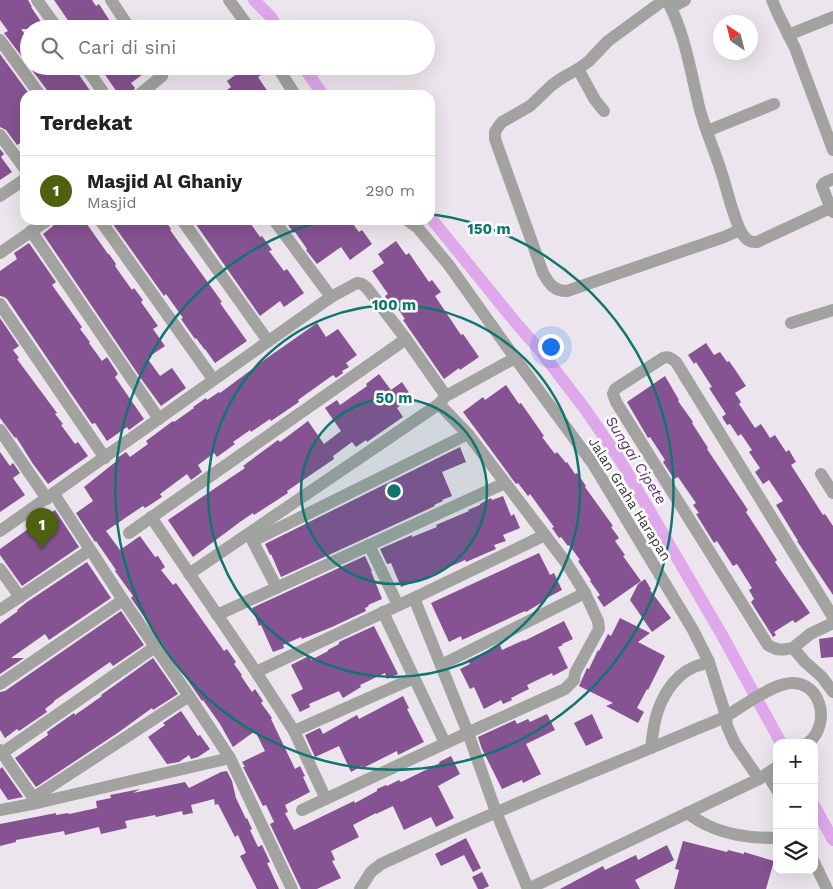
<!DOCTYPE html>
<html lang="id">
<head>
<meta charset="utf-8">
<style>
	body { margin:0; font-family:"Work Sans",sans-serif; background:#f6f6f6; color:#222 }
	.controls { position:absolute; right:15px; bottom:15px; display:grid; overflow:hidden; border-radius:10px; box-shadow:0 5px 20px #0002 }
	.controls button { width:45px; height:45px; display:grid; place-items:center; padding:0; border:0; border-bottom:1px solid #e0e0e0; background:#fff; color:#222; font:25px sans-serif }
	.compass { position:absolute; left:713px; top:15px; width:45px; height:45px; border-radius:50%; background:#fff; box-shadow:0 5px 20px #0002; rotate:325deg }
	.you { position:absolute; left:550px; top:346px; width:18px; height:18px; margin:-12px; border:4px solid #fff; border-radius:50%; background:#1a73e8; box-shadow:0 0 0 8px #1a73e833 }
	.badge { display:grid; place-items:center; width:32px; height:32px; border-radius:50%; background:#4c620f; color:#fff; font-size:16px; font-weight:700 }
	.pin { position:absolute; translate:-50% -41px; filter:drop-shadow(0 1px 2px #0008) }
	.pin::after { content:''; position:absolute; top:26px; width:18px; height:15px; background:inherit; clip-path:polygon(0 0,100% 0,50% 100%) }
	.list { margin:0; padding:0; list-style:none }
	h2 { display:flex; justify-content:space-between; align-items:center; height:65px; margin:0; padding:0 20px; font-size:21px }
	h2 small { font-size:16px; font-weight:400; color:#767676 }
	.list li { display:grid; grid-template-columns:32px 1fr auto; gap:15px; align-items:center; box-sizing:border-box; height:70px; padding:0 20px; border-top:1px solid #e0e0e0 }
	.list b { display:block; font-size:19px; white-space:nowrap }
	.list p { margin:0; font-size:16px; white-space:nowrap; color:#767676 }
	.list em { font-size:16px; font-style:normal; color:#767676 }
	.icon { flex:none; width:28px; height:28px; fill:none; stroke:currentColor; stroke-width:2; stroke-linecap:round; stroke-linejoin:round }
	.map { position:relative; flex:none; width:833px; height:889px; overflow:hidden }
	.search { position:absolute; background:#fff; box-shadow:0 5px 20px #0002; left:20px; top:20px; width:415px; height:55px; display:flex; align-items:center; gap:12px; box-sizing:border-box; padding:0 18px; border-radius:28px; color:#767676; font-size:19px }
	.panel { position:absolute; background:#fff; box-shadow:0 5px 20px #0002; left:20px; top:90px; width:415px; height:135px; border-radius:15px }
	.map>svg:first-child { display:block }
</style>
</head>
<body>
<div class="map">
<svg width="833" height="889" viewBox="0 0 833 889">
	<rect width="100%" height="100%" fill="#ece5ed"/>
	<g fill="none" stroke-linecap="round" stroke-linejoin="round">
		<!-- canal -->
		<g stroke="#dfa8eb" stroke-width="12">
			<path d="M254,0L270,16L278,29"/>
			<path d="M303,66L323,95"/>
			<path d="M430,217L516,323L539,349L585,409L620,460L722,635L781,743"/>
			<path d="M814,805L833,840"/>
		</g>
	</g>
	<!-- building -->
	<g fill="#855391">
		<path d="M0,0H28L32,7H31L46,29H21L29,40V66L4,33L8,31L0,20Z"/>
		<path d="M54,0H92L96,6L99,4L115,29H74Z"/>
		<path d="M0,54L30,95H25V140L17,145L6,130L0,127Z"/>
		<path d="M29,66H49L52,71L59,66H73L93,95H48L47,90Z"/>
		<path d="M99,66H141L146,72L131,83L135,88L131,94L119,95Z"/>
		<path d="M248,66H254L261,75L258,77L270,95H220L231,87L227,81Z"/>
		<path d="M0,149L4,154L1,157L12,172L0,180Z"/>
		<path d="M56,220H84L108,254H109L116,264L115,266L132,290L134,288L143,300L141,302L158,326L153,329L165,346L147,358L160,376L172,368L186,388L161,406L142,380L43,234L53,226Z"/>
		<path d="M110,220H165L171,229L170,230L222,302L220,303L247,341L215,363L205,349V350L196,338L195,339L181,319L183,318L166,294L164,296Z"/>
		<path d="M193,220H248L260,237L262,236L272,250L269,251L284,271L287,269L304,293L284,307L280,301L260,316Z"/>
		<path d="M284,220H350L359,232L362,230L372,244L350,260L341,247L317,264L306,250L307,249L295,232L294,233Z"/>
		<path d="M396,241L406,255L409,253L429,282L432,280L441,292L435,296L461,335L463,334L479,357L460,370L459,368L444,379L403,320L405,319L393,302L390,304L385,296L388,294L372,271L384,263L378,254Z"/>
		<path d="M29,243L56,282L52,285L82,327L80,329L90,342L89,343L102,361L107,357L118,374L115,377L144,419L129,430L127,427L107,441L95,423L92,424L83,411L7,299L4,297L0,296V271L17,259L14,253Z"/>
		<path d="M0,318L19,346L13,350L19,358L17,359L57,413L55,414L63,424L61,425L75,444L78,442L88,456L48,484L33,464L16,437L15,438L0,418Z"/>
		<path d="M317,323L326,337L338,329L357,355L346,363L349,367L342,371L343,373L336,378L333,375L298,400L299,402L271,421L270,419L251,432L250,430L233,442L235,444L217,457L214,453L198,465L202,472L191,480L187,474L160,494L162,497L153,503L145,508L143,506L106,531L120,550L140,536L155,557L158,556L165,567L161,570L173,585L176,583L224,651L227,649L236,662L234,664L242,675L241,676L252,692L255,689L263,701L261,703L272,718L271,719L295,769L300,766L305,776L303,777L310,792L285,805L288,812L285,813L294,830L354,801L355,803L377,791V789L386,785L387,786L399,780L401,782L440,763L439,762L451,756L460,774L438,786L454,818L436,827L431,817L404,830L393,806L376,814V813L353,825L359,837L331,851L335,860L332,861L341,878L317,889H301L270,824L274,822L266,805L263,806L243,767H245L242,762L265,751L255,731L233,747L220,724L203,700L202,701L131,598L133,596L115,571L116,570L96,541L95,542L76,513L93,501L84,487L118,460L117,458L126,452L130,457L148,444L146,441L173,421L174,422L194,408L193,407L206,398L207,400L219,392L220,393L267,358Z"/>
		<path d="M706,343L714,355L720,352L727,362L729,361L736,371L746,386L735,393L741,402L739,404L755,428L761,424L770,438L775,435L786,452L789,450L796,462L791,465L823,515L825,514L833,526V595L797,541H798L776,505L783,501L769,480L763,484L755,472L760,468L749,452L752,450L741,434L738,436L730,424L727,425L722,417L726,414L709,388L712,387L696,362L694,364L688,355Z"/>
		<path d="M379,374L391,390L402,382L412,397L397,408L403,417L367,442L366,440L356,447L352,442L333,456L334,459L287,491L288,493L254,515L253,513L240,522L193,557L168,520L245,468L243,466L278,440L280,442L308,421L324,444L341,431L325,408L337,400L340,405L367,386L366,384Z"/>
		<path d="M665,376L679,400L678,401L693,422L692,423L708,448L707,449L748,510L746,512L777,560L775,562L810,613L795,623L793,620L774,632L776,635L773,637L751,602L754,599L749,590L752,588L737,564L733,566L717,541L714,543L696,514L699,513L693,505L696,503L678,477L674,479L663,462L665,460L650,437L648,438L627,402Z"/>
		<path d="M506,385L519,404L521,403L544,436L542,437L555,454L557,452L566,463L567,462L575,474L577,473L586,486L585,487L613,526L611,527L619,538L615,541L625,555L623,556L641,581L604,607L597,597L600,595L590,581L591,580L578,561L580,560L569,545L568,546L561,537L559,538L552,528L554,527L530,494L528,496L518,483L516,484L463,412L483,397L485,400Z"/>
		<path d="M460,447L466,462L442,472L452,496L442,500L443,501L434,505L435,506L281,577L271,554L270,555L265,544Z"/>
		<path d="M0,452L10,466L13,463L20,473L13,478L25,495L0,512Z"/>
		<path d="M503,496L511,516L514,514L520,528L503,535L506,541L494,545L496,549L466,562L465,560L416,582V581L401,587L391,563L387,564L380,549L412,535V537L437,527L436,525L469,511L468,510L480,505V504L487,500L491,498L492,500Z"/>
		<path d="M55,510L79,547L22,586L0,555V549Z"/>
		<path d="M539,553L550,575L554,573L562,590L543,600L544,601L526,612L525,611L462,640L461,636L449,642L431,603Z"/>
		<path d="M365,556L372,571H371L382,599L368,605L369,606L365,608L366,611L332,627L302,639L301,637L283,645L284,648L273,652L261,625L259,626L252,608Z"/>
		<path d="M87,562L111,598L49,640L45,634L11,658H24L0,674V624L18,611L17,610L27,602Z"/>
		<path d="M645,579L651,589L650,590L671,618L652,632L630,600L638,584Z"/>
		<path d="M121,611L144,645L113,666L110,662L54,701V702L45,709L47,712L19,731L17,729L5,738L0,730V692L5,691Z"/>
		<path d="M620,618L650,633L638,642L665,656L648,690L647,689L637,708L644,712L638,723L606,706L613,703L579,686L587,668L589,669L598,650L599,651L608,634L611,636Z"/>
		<path d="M564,621L573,639L562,644L563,645L558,647L568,668L553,676L552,673L527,685L529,689L511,698L512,700L503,704L501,700L484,709L474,687L470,689L460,669L470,664L468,660L500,645L502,650L524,640V641Z"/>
		<path d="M374,626L398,674L387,679L385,673L360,685L361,687L343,698L339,691L309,704L310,707L300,712L291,695L303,689L291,665L309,656L311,660L328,651V650L339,644V642Z"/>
		<path d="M833,637V657L821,658L819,639Z"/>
		<path d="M153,658L178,694L153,710L152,708L119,732L36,787L15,758L48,735L47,732L74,713L75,715L102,696L101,695Z"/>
		<path d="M403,696L409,708L407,709L424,742L398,755L397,751L363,768L362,766L351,772L339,746L315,757L305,735L320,728L323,734L357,715L359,719Z"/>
		<path d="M181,711L198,736L200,735L210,749L198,757L191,759L189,755L179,762L167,764L148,737L165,725L163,723Z"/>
		<path d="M547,714L555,730L526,744L541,774L523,783L522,780L502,789L482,749L478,737L515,720L517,724L528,719L530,722Z"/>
		<path d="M592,714L603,738L586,746L574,723Z"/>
		<path d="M2,767L23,797L8,800L0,788V769Z"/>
		<path d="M227,771L232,781L236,798L246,819L247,818L252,829L250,830L258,847L262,845L270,862L267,863L279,889H257L240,856L246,853L238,835L235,837L218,804L215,805L214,799L191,805L193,813L183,815L182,811L156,817L155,815L125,821L127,828L101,834L99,827L65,835L64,831L16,840V842L0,846V824L56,813V815L68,813L69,814L97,808L96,801L111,798L110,795L140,789L133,793L185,782L189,788L221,772Z"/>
		<path d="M466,838L481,868L473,872L464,855L441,866L435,854Z"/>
		<path d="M683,841L727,852L728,850L744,854V852L774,861L766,889H674L679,870L675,869Z"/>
		<path d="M667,845L674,860L635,880L640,889H560L603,866L605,870L636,855L638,860Z"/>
		<path d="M482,872L489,886L483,889H478L472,877Z"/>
	</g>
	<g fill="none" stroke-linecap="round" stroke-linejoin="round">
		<!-- street -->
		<g stroke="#a2a3a0" stroke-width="12">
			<path d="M37,0L58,29"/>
			<path d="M111,0L130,29"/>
			<path d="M229,0L250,29"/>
			<path d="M664,0L608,41L589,61L578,69L562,78L552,85L530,106L502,122L498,127L495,132V139L543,273C549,284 554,291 567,291L724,237L740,230"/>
			<path d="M667,0C684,31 690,68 698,102C703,125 713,146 720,168C727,188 731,210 740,230C744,237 748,243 757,242L828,209H831L833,212"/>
			<path d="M772,0L777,12L795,48L833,150"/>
			<path d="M671,8L685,0"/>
			<path d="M788,35L833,17"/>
			<path d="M0,40L40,95"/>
			<path d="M85,66L105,95"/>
			<path d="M277,66L295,95"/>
			<path d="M578,69L595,100L604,111"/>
			<path d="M139,95L162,76L157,66"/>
			<path d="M707,131L774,104"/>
			<path d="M0,135L25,169"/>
			<path d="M0,196L25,179"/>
			<path d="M831,209L822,186L824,183L833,179"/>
			<path d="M100,220L213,379"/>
			<path d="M182,220L268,341"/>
			<path d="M274,220L331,297"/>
			<path d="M407,220L417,227L448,264L515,358L593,464L693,630L709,662L726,716L727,726L735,744L759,779"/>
			<path d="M31,231L159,419"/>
			<path d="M0,253L48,220"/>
			<path d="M0,304L105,458"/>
			<path d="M791,323L833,310"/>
			<path d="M0,430L47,499"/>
			<path d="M821,474L833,493"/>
			<path d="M54,494L123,600L189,696L230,758L292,889"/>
			<path d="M151,517L256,672L294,731L326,799"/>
			<path d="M0,531L331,297L357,283L362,284L367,288L406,339L446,396L515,358"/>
			<path d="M129,533L406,339"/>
			<path d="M249,534L277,588"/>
			<path d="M253,541L468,434"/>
			<path d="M369,545L398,605"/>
			<path d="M0,569L20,597"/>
			<path d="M189,574L439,404L444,398"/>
			<path d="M414,598L468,733L496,812L528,889"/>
			<path d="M0,610L90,550"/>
			<path d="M383,612L445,743"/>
			<path d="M217,615L505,483"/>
			<path d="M833,617L676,362C672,359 669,356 663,358L615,389L613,394L616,402L768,645C777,651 782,650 793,648L805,662L822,677L833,692"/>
			<path d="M793,648L810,634L833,623"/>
			<path d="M441,665L585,593"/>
			<path d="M256,672L414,598L545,535"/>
			<path d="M0,684L123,600"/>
			<path d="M294,731L414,678"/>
			<path d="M651,748C652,739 653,730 655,721C660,699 673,676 694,667C699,665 704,664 709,662"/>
			<path d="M0,750L37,803"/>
			<path d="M2,753L155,647"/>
			<path d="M767,774L777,790"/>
			<path d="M33,798L189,696"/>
			<path d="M0,810L37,803L230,758"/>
			<path d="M302,810L476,729L565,689L574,680L575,673L599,629L598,621L585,593L567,564L468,434L439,404"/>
			<path d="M687,813C693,817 700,822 707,825C729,836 753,838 777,838"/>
			<path d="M814,862L827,889"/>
			<path d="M360,889L371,872L381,864C419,847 457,829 495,813C561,784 628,758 694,730C705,725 718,721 728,715C743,706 769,687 785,684C820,676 833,723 808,743"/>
			<path d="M528,889L759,779L777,767"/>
		</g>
	</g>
	<!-- distance rings -->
	<circle cx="394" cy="491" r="93" fill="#0f766e" fill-opacity=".12"/>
	<g fill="none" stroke="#0f766e" stroke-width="2.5">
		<circle cx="394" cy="491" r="93"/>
		<circle cx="394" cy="491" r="186"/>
		<path d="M430 214A279 279 0 1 1 327 220"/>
	</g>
	<g text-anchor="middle" stroke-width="5" stroke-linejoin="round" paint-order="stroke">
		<!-- street labels -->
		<g font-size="14" fill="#343235" stroke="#fff">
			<text transform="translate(630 499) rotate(58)" y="5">Jalan Graha Harapan</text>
		</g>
		<!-- water labels -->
		<g font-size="15" font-style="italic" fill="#6b2b79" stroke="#fff">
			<text transform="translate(636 460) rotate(58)" y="5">Sungai Cipete</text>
		</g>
	</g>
	<circle cx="394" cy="491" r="8" fill="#0f766e" stroke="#fff" stroke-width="2.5"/>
	<g font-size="15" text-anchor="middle" font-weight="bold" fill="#0f766e" stroke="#fff" stroke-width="5" stroke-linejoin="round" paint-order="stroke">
		<text x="489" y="234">150 m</text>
		<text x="394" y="310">100 m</text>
		<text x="394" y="403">50 m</text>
	</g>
</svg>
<div class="controls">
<button>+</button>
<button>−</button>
<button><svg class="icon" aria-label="layers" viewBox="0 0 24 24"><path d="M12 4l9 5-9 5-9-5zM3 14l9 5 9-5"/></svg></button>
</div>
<svg class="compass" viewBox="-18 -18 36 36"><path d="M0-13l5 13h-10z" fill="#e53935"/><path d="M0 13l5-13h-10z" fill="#767676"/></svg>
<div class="you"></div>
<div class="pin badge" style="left:42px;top:549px">1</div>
<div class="search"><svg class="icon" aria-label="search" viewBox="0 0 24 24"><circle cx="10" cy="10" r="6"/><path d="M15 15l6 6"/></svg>Cari di sini</div>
<section class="panel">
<h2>Terdekat<small></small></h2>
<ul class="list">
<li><span class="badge">1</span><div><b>Masjid Al Ghaniy</b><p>Masjid</p></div><em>290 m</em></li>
</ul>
</section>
</div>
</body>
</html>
